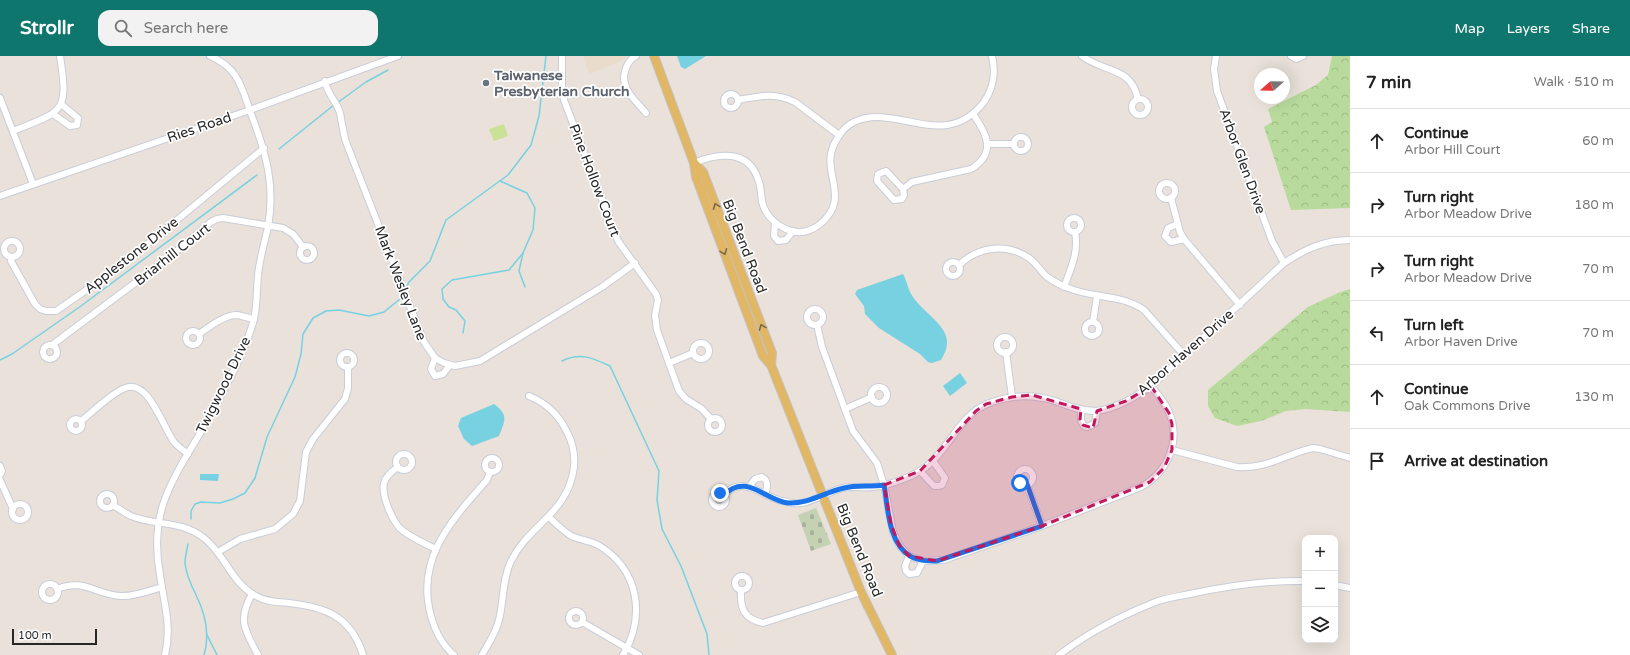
<!DOCTYPE html>
<html lang="en">
<head>
<meta charset="utf-8">
<style>
	body { margin:0; font-family:"Varela Round",sans-serif; background:#f2f2f2; color:#222 }
	.controls { position:absolute; right:12px; bottom:12px; display:grid; overflow:hidden; border-radius:8px; box-shadow:0 4px 16px #0002 }
	.controls button { width:36px; height:36px; display:grid; place-items:center; padding:0; border:0; border-bottom:1px solid #e0e0e0; background:#fff; color:#222; font:20px sans-serif }
	.compass { position:absolute; left:1254px; top:12px; width:36px; height:36px; border-radius:50%; background:#fff; box-shadow:0 4px 16px #0002; rotate:250deg }
	.scale { position:absolute; left:12px; bottom:10px; width:85px; box-sizing:border-box; padding-left:4px; border:2px solid #272727; border-top:0; font-size:11px; line-height:14px; white-space:nowrap; color:#272727; -webkit-text-stroke:3px #fff; paint-order:stroke }
	.stop { position:absolute; width:12px; height:12px; margin:-9px; border:3px solid #1a73e8; border-radius:50%; background:#fff }
	.stop.end { background:#1a73e8; border-color:#fff; box-shadow:0 1px 4px #0008 }
	.list { margin:0; padding:0; list-style:none }
	h2 { display:flex; justify-content:space-between; align-items:center; height:52px; margin:0; padding:0 16px; font-size:17px }
	h2 small { font-size:13px; font-weight:400; color:#767676 }
	.list li { display:grid; grid-template-columns:26px 1fr auto; gap:12px; align-items:center; box-sizing:border-box; height:64px; padding:0 16px; border-top:1px solid #e0e0e0 }
	.list b { display:block; font-size:15px; white-space:nowrap }
	.list p { margin:0; font-size:13px; white-space:nowrap; color:#767676 }
	.list em { font-size:13px; font-style:normal; color:#767676 }
	.icon { flex:none; width:22px; height:22px; fill:none; stroke:currentColor; stroke-width:2; stroke-linecap:round; stroke-linejoin:round }
	.map { position:relative; flex:none; width:1350px; height:599px; overflow:hidden }
	header { display:flex; align-items:center; gap:24px; box-sizing:border-box; height:56px; padding:0 20px; background:#0f766e; color:#fff }
	header strong { font-size:19px }
	nav { display:flex; gap:22px; margin-inline-start:auto; font-size:14px }
	.search { width:280px; height:36px; background:#f2f2f2; display:flex; align-items:center; gap:10px; box-sizing:border-box; padding:0 14px; border-radius:12px; color:#767676; font-size:15px }
	main { display:flex }
	aside { flex:1; background:#fff }
	.map>svg:first-child { display:block }
</style>
</head>
<body>
<header>
<strong>Strollr</strong>
<div class="search"><svg class="icon" aria-label="search" viewBox="0 0 24 24"><circle cx="10" cy="10" r="6"/><path d="M15 15l6 6"/></svg>Search here</div>
<nav><a>Map</a><a>Layers</a><a>Share</a></nav>
</header>
<main>
<div class="map">
<svg width="1350" height="599" viewBox="0 0 1350 599">
	<defs>
		<pattern id="forest-crowns" width="20" height="18" patternUnits="userSpaceOnUse"><rect width="20" height="18" fill="#b8da9c"/><path d="M2 6a3 3 0 1 1 6 0M12 15a3 3 0 1 1 6 0" fill="none" stroke="#9ebb86"/></pattern>
		<pattern id="cemetery-stones" width="16" height="16" patternUnits="userSpaceOnUse"><rect width="16" height="16" fill="#c5d1b3"/><path d="M2 7V4a2 2 0 0 1 4 0v3zM10 15v-3a2 2 0 0 1 4 0v3z" fill="#a9b39a"/></pattern>
	</defs>
	<rect width="100%" height="100%" fill="#e9e1da"/>
	<!-- education -->
	<path fill="#e9dccb" d="M583,0H626L621,5L589,18Z"/>
	<!-- forest -->
	<g fill="url(#forest-crowns)">
		<path d="M1332,0H1350V152L1291,154L1264,71L1272,66L1268,53L1316,29L1328,19Z"/>
		<path d="M1350,233V356L1306,353L1286,355L1261,365L1237,370L1215,362L1208,350V334L1308,251L1338,237Z"/>
	</g>
	<!-- cemetery -->
	<path fill="url(#cemetery-stones)" d="M816,452L831,488L811,495L798,459Z"/>
	<!-- pitch -->
	<path fill="#cae198" d="M504,68L508,80L494,85L489,73Z"/>
	<!-- water -->
	<g fill="#77d1e1">
		<path d="M677,0H706L685,13L681,11Z"/>
		<path d="M903,218C907,225 908,234 913,241C927,262 961,274 941,304L932,307L928,306L920,298L879,272L865,258L864,250L855,238L857,234Z"/>
		<path d="M960,317L967,327L950,340L943,330Z"/>
		<path d="M494,348C509,359 505,365 499,380L472,390L464,383L458,370L461,362Z"/>
		<path d="M200,418H219L218,425L200,424Z"/>
	</g>
	<g fill="none" stroke-linecap="round" stroke-linejoin="round">
		<!-- stream -->
		<g stroke="#77d1e1" stroke-width="1.5">
			<path d="M337,47L366,26L388,14"/>
			<path d="M279,93L334,49"/>
			<path d="M500,125L527,137L535,152L533,174L523,197L519,215L525,231"/>
			<path d="M406,232L409,226L430,205L446,164L508,119L531,89L539,60L546,0"/>
			<path d="M463,277L465,265L456,254L449,251L443,243L442,233L452,224L509,214L523,197"/>
			<path d="M0,304L12,298L81,250L257,119"/>
			<path d="M562,305C580,296 593,302 610,310L659,415L657,444L662,473L681,510L707,578L709,599"/>
			<path d="M191,463V455L195,448L201,446L220,447L233,443L245,437L255,422L267,381L295,321L301,298L303,278L313,262L326,255L339,254L369,260L384,256L400,243L403,237"/>
			<path d="M188,488C187,494 185,501 185,507C186,518 191,529 196,539C205,557 210,579 204,599"/>
			<path d="M207,579L217,599"/>
		</g>
		<defs>
			<g id="minor">
				<path d="M562,0V30L564,44L618,185L656,238L658,244L655,259L657,274L679,335L686,343L702,353L711,363"/>
				<path d="M636,0C630,3 627,8 625,15C620,33 636,45 646,57"/>
				<path d="M1082,0C1104,17 1131,10 1138,43"/>
				<path d="M1216,0L1214,13L1217,35L1272,185L1284,207"/>
				<path d="M1291,0L1296,3L1303,0"/>
				<path d="M325,25C327,38 337,46 340,57C342,67 343,76 346,86L424,286L435,302L444,307L455,310L480,305L602,231L635,207"/>
				<circle cx="731" cy="45" r="7"/>
				<path d="M0,42L33,128"/>
				<circle cx="1140" cy="51" r="8"/>
				<path d="M738,44C759,40 775,36 795,46L839,79"/>
				<path d="M53,58L70,70L77,69L78,62L61,48"/>
				<path d="M13,75C63,55 69,57 60,0"/>
				<circle cx="1021" cy="88" r="7"/>
				<path d="M987,88H1013"/>
				<path d="M694,107C717,97 748,93 758,123C761,130 761,138 762,146C766,162 781,174 797,176C804,177 814,173 819,169C855,140 816,115 837,83C841,76 847,69 854,66C897,46 944,97 984,46C994,31 996,17 992,0"/>
				<path d="M886,115L903,133L904,139L902,143L894,144L877,125L878,118Z"/>
				<circle cx="1167" cy="135" r="8"/>
				<path d="M903,133L912,126L971,113C997,97 987,78 973,58"/>
				<path d="M0,140L250,54L398,0"/>
				<path d="M1171,142L1180,176L1184,183L1240,249"/>
				<circle cx="1074" cy="169" r="7"/>
				<path d="M775,167L774,180L778,185L786,184L793,175"/>
				<path d="M1178,168L1168,172L1165,180L1171,186L1184,183"/>
				<circle cx="12" cy="193" r="8"/>
				<circle cx="307" cy="197" r="7"/>
				<path d="M11,201V205L35,248L40,253L46,255H56L95,228L154,183L264,92"/>
				<circle cx="953" cy="213" r="7"/>
				<path d="M959,209C979,190 1007,187 1029,202C1036,207 1040,214 1046,220C1054,226 1064,231 1074,234C1097,242 1123,239 1144,254L1184,299"/>
				<path d="M1064,231C1071,212 1079,196 1075,176"/>
				<circle cx="815" cy="261" r="8"/>
				<circle cx="1092" cy="273" r="7"/>
				<path d="M1093,266L1097,240"/>
				<path d="M817,269L822,291L853,375L877,407L884,429L893,476L899,489L909,500L923,505L944,504L1042,470L1141,431C1168,416 1181,385 1169,356C1165,346 1157,338 1151,330"/>
				<circle cx="193" cy="282" r="7"/>
				<path d="M199,278C209,271 224,259 237,259C243,260 248,262 254,263"/>
				<circle cx="1005" cy="289" r="8"/>
				<circle cx="701" cy="295" r="8"/>
				<circle cx="50" cy="296" r="7"/>
				<path d="M52,289L167,203L211,166L217,163L223,162L283,172L293,178L303,191"/>
				<path d="M1006,296L1012,341"/>
				<circle cx="347" cy="304" r="7"/>
				<path d="M435,302L431,313L435,320L443,318L450,309"/>
				<path d="M669,307L693,297"/>
				<circle cx="879" cy="339" r="8"/>
				<path d="M845,353L872,341"/>
				<path d="M1081,353V365L1084,370L1088,371L1095,367L1097,355"/>
				<circle cx="715" cy="369" r="7"/>
				<circle cx="76" cy="369" r="6"/>
				<path d="M81,365C94,355 110,338 125,332C148,322 163,371 174,386C178,391 183,394 188,398"/>
				<path d="M1172,394L1237,411C1269,413 1285,398 1313,392L1320,393L1350,402"/>
				<circle cx="404" cy="406" r="8"/>
				<circle cx="492" cy="409" r="7"/>
				<path d="M0,410L2,415L0,419"/>
				<path d="M398,411C392,415 386,420 384,427C381,439 393,468 403,475C413,482 425,488 436,493"/>
				<circle cx="1025" cy="421" r="8"/>
				<path d="M920,415L934,430H939L942,429L945,422L933,405"/>
				<path d="M0,424L13,453"/>
				<path d="M1027,429L1042,470"/>
				<path d="M749,431L755,423L762,421C769,425 768,431 765,438"/>
				<circle cx="719" cy="444" r="7"/>
				<circle cx="107" cy="445" r="7"/>
				<path d="M724,439C743,418 762,440 782,445C789,447 799,448 806,446C818,443 830,435 843,432C853,430 863,432 873,431C891,429 912,421 926,411C949,393 959,360 987,348C1009,339 1033,338 1055,345C1068,350 1081,355 1096,355C1116,353 1135,341 1151,330L1284,207C1305,193 1325,184 1350,184"/>
				<circle cx="20" cy="456" r="8"/>
				<path d="M113,449C119,453 125,457 131,460C155,470 181,464 204,482C225,498 231,527 256,540C266,546 278,546 289,547C325,551 351,560 363,599"/>
				<path d="M549,461C555,467 562,474 570,479C578,484 589,484 598,489C639,513 646,560 623,599"/>
				<path d="M218,496L240,483L275,473L293,458L300,445L306,396L313,383L345,343L348,332V311"/>
				<path d="M909,500L905,510L906,515L909,518L917,517L923,505"/>
				<circle cx="742" cy="527" r="7"/>
				<circle cx="50" cy="536" r="8"/>
				<path d="M1335,529L1350,532"/>
				<path d="M57,533C84,522 94,538 120,540C133,541 149,535 162,531"/>
				<path d="M741,534C740,553 744,563 763,567L861,536"/>
				<path d="M252,538C237,565 245,574 258,599"/>
				<circle cx="576" cy="562" r="7"/>
				<path d="M582,566L639,599"/>
				<path d="M165,599C172,571 164,547 160,519C156,497 156,473 162,452C173,415 199,383 216,349C230,322 246,293 254,263C258,246 256,229 259,212C261,198 265,184 268,171C275,131 267,100 253,63C242,35 241,13 210,0"/>
				<path d="M454,599C442,589 435,575 431,560C415,502 452,464 487,424L490,416"/>
				<path d="M482,599C488,588 496,577 499,564C504,544 502,524 511,505C530,467 568,458 574,411C575,399 573,387 567,376C559,359 546,347 529,340"/>
				<path d="M1059,599C1089,576 1122,559 1158,545C1168,542 1180,540 1190,538C1228,530 1266,524 1305,525"/>
			</g>
			<g id="major">
				<path d="M654,0L694,107L696,121L763,300L771,309L861,536L892,599"/>
				<path d="M694,107L703,116L772,297L771,309"/>
			</g>
		</defs>
		<!-- minor casing -->
		<use href="#minor" stroke="#c9cdd8" stroke-width="8"/>
		<!-- major casing -->
		<use href="#major" stroke="#c3c3c3" stroke-width="10"/>
		<!-- minor -->
		<use href="#minor" stroke="#fff" stroke-width="6"/>
		<!-- major -->
		<use href="#major" stroke="#e1b766" stroke-width="8"/>
	</g>
	<!-- one-way arrows -->
	<defs><path id="oneway-chevron" d="M-2-3.5L2.5 0L-2 3.5" fill="none" stroke-width="1.6" stroke-linecap="round" stroke-linejoin="round"/></defs>
	<g stroke="#7b6843">
		<use href="#oneway-chevron" transform="translate(716 150) rotate(-111)"/>
		<use href="#oneway-chevron" transform="translate(724 196) rotate(69)"/>
		<use href="#oneway-chevron" transform="translate(762 271) rotate(-111)"/>
	</g>
	<g fill="none" stroke-linecap="round" stroke-linejoin="round">
		<!-- route -->
		<path stroke="#1a73e8" stroke-width="5" d="M720,437L724,439C746,416 766,445 788,447C809,448 825,436 844,432C857,429 870,431 884,429C888,451 888,487 910,500C918,505 928,505 937,505L1042,470L1027,428L1020,427"/>
	</g>
	<!-- marked area -->
	<path fill="#c2185b" fill-opacity="0.2" stroke="#c2185b" stroke-width="3" stroke-dasharray="8 5" stroke-linejoin="round" d="M1151,330L1169,357L1172,368V394L1164,412L1150,426L1042,470L937,505L909,500L899,489L891,468L884,429L920,415L976,355L986,348L1012,341L1032,339L1081,353L1080,364L1083,369L1093,372L1097,355L1126,345Z"/>
	<!-- markers -->
	<circle fill="#6b7280" stroke="#fff" stroke-width="1.5" cx="486" cy="27" r="4"/>
	<g text-anchor="middle" stroke-width="3.5" stroke-linejoin="round" paint-order="stroke">
		<!-- worship labels -->
		<g font-size="14" font-weight="bold" fill="#5b616d" stroke="#fff" text-anchor="start">
			<text x="494" y="24">Taiwanese<tspan x="494" dy="16">Presbyterian Church</tspan></text>
		</g>
		<!-- street labels -->
		<g font-size="14" fill="#272727" stroke="#fff">
			<text transform="translate(199 71) rotate(-19)" y="5">Ries Road</text>
			<text transform="translate(1243 105) rotate(70)" y="5">Arbor Glen Drive</text>
			<text transform="translate(595 124) rotate(69)" y="5">Pine Hollow Court</text>
			<text transform="translate(745 190) rotate(69)" y="5">Big Bend Road</text>
			<text transform="translate(172 198) rotate(-38)" y="5">Briarhill Court</text>
			<text transform="translate(131 199) rotate(-38)" y="5">Applestone Drive</text>
			<text transform="translate(401 227) rotate(69)" y="5">Mark Wesley Lane</text>
			<text transform="translate(1185 296) rotate(-41)" y="5">Arbor Haven Drive</text>
			<text transform="translate(223 329) rotate(-64)" y="5">Twigwood Drive</text>
			<text transform="translate(860 494) rotate(68)" y="5">Big Bend Road</text>
		</g>
	</g>
</svg>
<div class="controls">
<button>+</button>
<button>−</button>
<button><svg class="icon" aria-label="layers" viewBox="0 0 24 24"><path d="M12 4l9 5-9 5-9-5zM3 14l9 5 9-5"/></svg></button>
</div>
<svg class="compass" viewBox="-18 -18 36 36"><path d="M0-13l5 13h-10z" fill="#e53935"/><path d="M0 13l5-13h-10z" fill="#767676"/></svg>
<div class="scale">100 m</div>
<div class="stop" style="left:1020px;top:427px"></div>
<div class="stop end" style="left:720px;top:437px"></div>
</div>
<aside>
<h2>7 min<small>Walk · 510 m</small></h2>
<ul class="list">
<li><svg class="icon" aria-label="ahead" viewBox="0 0 24 24"><path d="M12 20V5M6 11l6-6 6 6"/></svg><div><b>Continue</b><p>Arbor Hill Court</p></div><em>60 m</em></li>
<li><svg class="icon" aria-label="right" viewBox="0 0 24 24"><path d="M7 20v-9h11M14 6l5 5-5 5"/></svg><div><b>Turn right</b><p>Arbor Meadow Drive</p></div><em>180 m</em></li>
<li><svg class="icon" aria-label="right" viewBox="0 0 24 24"><path d="M7 20v-9h11M14 6l5 5-5 5"/></svg><div><b>Turn right</b><p>Arbor Meadow Drive</p></div><em>70 m</em></li>
<li><svg class="icon" aria-label="left" viewBox="0 0 24 24"><path d="M17 20v-9H6M10 6l-5 5 5 5"/></svg><div><b>Turn left</b><p>Arbor Haven Drive</p></div><em>70 m</em></li>
<li><svg class="icon" aria-label="ahead" viewBox="0 0 24 24"><path d="M12 20V5M6 11l6-6 6 6"/></svg><div><b>Continue</b><p>Oak Commons Drive</p></div><em>130 m</em></li>
<li><svg class="icon" aria-label="arrive" viewBox="0 0 24 24"><path d="M6 21V4h12l-3 4 3 4H6"/></svg><div><b>Arrive at destination</b></div></li>
</ul>
</aside>
</main>
</body>
</html>
